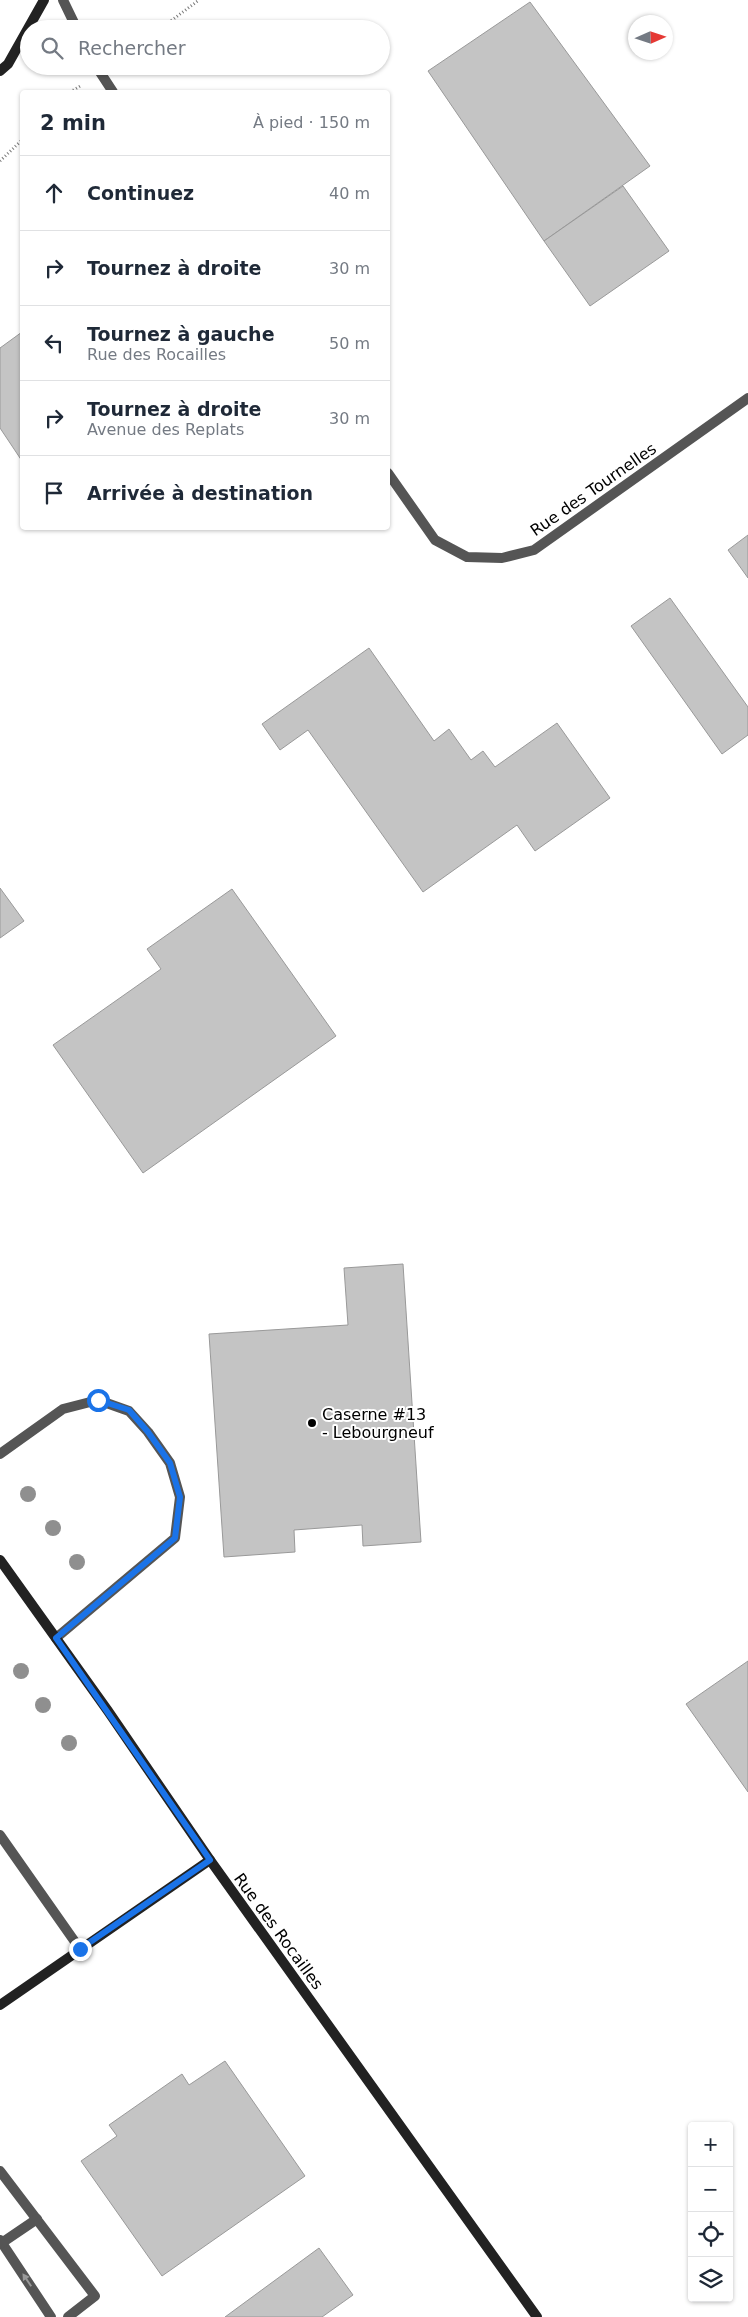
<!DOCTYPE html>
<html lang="fr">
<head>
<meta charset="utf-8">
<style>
	body { margin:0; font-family:"DejaVu Sans",sans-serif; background:#f6f6f7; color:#1f2937 }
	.controls { position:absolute; right:15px; bottom:15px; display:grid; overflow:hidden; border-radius:5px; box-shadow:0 1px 4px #0004 }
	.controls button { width:45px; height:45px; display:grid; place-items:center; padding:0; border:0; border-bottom:1px solid #e0e1e3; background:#fff; color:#1f2937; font:25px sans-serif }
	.compass { position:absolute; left:628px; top:15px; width:45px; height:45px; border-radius:50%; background:#fff; box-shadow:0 1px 4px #0004; rotate:87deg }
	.stop { position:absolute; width:15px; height:15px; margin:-11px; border:4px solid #1a73e8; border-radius:50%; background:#fff }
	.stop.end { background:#1a73e8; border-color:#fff; box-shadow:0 1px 5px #0008 }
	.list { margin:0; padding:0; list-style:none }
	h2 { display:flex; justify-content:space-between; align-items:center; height:65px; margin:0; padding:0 20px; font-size:21px }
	h2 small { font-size:16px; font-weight:400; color:#747a83 }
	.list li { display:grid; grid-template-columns:32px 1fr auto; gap:15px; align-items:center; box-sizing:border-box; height:75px; padding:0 20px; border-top:1px solid #e0e1e3 }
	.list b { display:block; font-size:19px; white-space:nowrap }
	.list p { margin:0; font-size:16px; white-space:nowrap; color:#747a83 }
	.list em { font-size:16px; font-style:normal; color:#747a83 }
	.icon { flex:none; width:28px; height:28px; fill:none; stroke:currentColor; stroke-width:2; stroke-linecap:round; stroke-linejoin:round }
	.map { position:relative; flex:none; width:748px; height:2317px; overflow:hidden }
	.search { position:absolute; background:#fff; box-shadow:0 1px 4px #0004; left:20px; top:20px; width:370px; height:55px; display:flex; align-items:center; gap:12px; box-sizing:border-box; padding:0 18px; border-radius:28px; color:#747a83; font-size:19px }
	.panel { position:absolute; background:#fff; box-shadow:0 1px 4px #0004; left:20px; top:90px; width:370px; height:440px; border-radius:5px }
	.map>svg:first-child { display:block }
</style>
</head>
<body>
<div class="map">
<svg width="748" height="2317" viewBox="0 0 748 2317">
	<rect width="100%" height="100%" fill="#fff"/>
	<!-- building -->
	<g fill="#c4c4c4" stroke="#999">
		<path d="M530,2L650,166L544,241L428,71Z"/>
		<path d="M623,186L669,251L590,306L544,241Z"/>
		<path d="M22,332V461L0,428V348Z"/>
		<path d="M748,535V578L728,550Z"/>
		<path d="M670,598L748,707V735L722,754L631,626Z"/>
		<path d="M369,648L434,741L449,729L471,760L483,751L495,767L557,723L610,798L535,851L517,825L423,892L308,730L280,750L262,724Z"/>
		<path d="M0,888L24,921L0,938Z"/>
		<path d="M232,889L336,1036L143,1173L53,1045L161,969L147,949Z"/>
		<path d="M403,1264L421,1542L363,1546L362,1525L294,1530L295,1552L224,1557L209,1334L348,1325L344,1268Z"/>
		<path d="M748,1661V1792L686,1704Z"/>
		<path d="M225,2061L305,2176L162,2276L81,2161L117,2136L109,2125L182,2074L189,2085Z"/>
		<path d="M319,2248L353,2295L322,2317H225Z"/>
	</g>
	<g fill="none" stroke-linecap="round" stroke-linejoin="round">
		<!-- path -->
		<g stroke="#777" stroke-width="3" stroke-dasharray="1 2.5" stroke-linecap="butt">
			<path d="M160,29L199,0"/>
			<path d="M70,92L82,85"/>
			<path d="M0,161L22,140"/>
		</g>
		<!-- lane -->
		<g stroke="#555" stroke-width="10">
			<path d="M0,1454L63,1409L98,1400L129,1411L148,1432L170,1463L180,1497L175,1538L56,1638"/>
			<path d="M0,1835L80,1949"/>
			<path d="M0,2171L95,2296L68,2317"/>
			<path d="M0,2240L51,2317"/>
			<path d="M0,2244L37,2219"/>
		</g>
		<!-- street -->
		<g stroke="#555" stroke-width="10">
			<path d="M63,0L77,29"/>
			<path d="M96,66L113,92"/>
			<path d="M388,473L435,540L467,557L502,558L534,550L748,398"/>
		</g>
		<!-- secondary -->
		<g stroke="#222" stroke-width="10">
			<path d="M0,71L8,64L44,0"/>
			<path d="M0,1560L108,1711L210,1860L537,2317"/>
			<path d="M0,2005L210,1860"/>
		</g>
	</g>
	<!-- trees -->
	<g fill="#8f8f8f">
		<circle cx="28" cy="1494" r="8"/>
		<circle cx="53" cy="1528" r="8"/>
		<circle cx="77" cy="1562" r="8"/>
		<circle cx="21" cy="1671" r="8"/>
		<circle cx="43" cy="1705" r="8"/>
		<circle cx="69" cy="1743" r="8"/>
	</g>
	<!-- one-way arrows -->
	<defs><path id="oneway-solid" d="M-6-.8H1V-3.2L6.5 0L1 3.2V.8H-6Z" transform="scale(1.25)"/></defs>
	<use fill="#999" href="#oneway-solid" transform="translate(27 2280) rotate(-124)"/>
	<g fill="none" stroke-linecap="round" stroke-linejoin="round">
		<!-- route -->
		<path stroke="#1a73e8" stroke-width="6" d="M80,1949L210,1860L56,1638L175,1538L180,1497L170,1463L148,1432L129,1410L98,1400"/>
	</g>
	<!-- markers -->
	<circle fill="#000" stroke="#fff" stroke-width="2" cx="312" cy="1423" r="5"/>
	<g text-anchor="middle" stroke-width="4" stroke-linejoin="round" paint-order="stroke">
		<!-- street labels -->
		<g font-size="16" fill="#000" stroke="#fff">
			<text transform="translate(593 489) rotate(-35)" y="6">Rue des Tournelles</text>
			<text transform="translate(279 1931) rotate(54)" y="6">Rue des Rocailles</text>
		</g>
		<!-- poi labels -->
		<g font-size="16" fill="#000" stroke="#fff" text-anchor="start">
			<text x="322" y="1420">Caserne #13<tspan x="322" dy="18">- Lebourgneuf</tspan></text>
		</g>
	</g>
</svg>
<div class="controls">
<button>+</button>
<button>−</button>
<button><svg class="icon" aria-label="locate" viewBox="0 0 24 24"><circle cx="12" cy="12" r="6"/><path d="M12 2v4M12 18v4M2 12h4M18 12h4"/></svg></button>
<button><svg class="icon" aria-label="layers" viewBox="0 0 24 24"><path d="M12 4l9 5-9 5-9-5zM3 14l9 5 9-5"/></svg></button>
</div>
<svg class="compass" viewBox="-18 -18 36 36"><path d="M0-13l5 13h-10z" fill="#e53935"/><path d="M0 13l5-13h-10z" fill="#747a83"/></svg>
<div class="stop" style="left:98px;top:1400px"></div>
<div class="stop end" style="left:80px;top:1949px"></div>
<div class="search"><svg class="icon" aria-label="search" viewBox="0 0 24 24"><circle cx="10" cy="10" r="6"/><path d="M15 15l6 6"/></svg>Rechercher</div>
<section class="panel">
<h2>2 min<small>À pied · 150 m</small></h2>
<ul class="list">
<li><svg class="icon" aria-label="ahead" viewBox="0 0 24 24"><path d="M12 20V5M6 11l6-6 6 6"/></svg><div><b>Continuez</b></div><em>40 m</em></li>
<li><svg class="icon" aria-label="right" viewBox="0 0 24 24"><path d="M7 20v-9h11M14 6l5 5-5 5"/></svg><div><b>Tournez à droite</b></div><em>30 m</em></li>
<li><svg class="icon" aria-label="left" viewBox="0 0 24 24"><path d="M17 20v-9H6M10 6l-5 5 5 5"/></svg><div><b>Tournez à gauche</b><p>Rue des Rocailles</p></div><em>50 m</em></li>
<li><svg class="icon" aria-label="right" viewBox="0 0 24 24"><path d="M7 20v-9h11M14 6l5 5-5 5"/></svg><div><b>Tournez à droite</b><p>Avenue des Replats</p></div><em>30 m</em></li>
<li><svg class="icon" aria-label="arrive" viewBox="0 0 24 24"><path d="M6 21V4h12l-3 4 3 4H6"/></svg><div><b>Arrivée à destination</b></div></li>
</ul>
</section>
</div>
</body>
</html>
